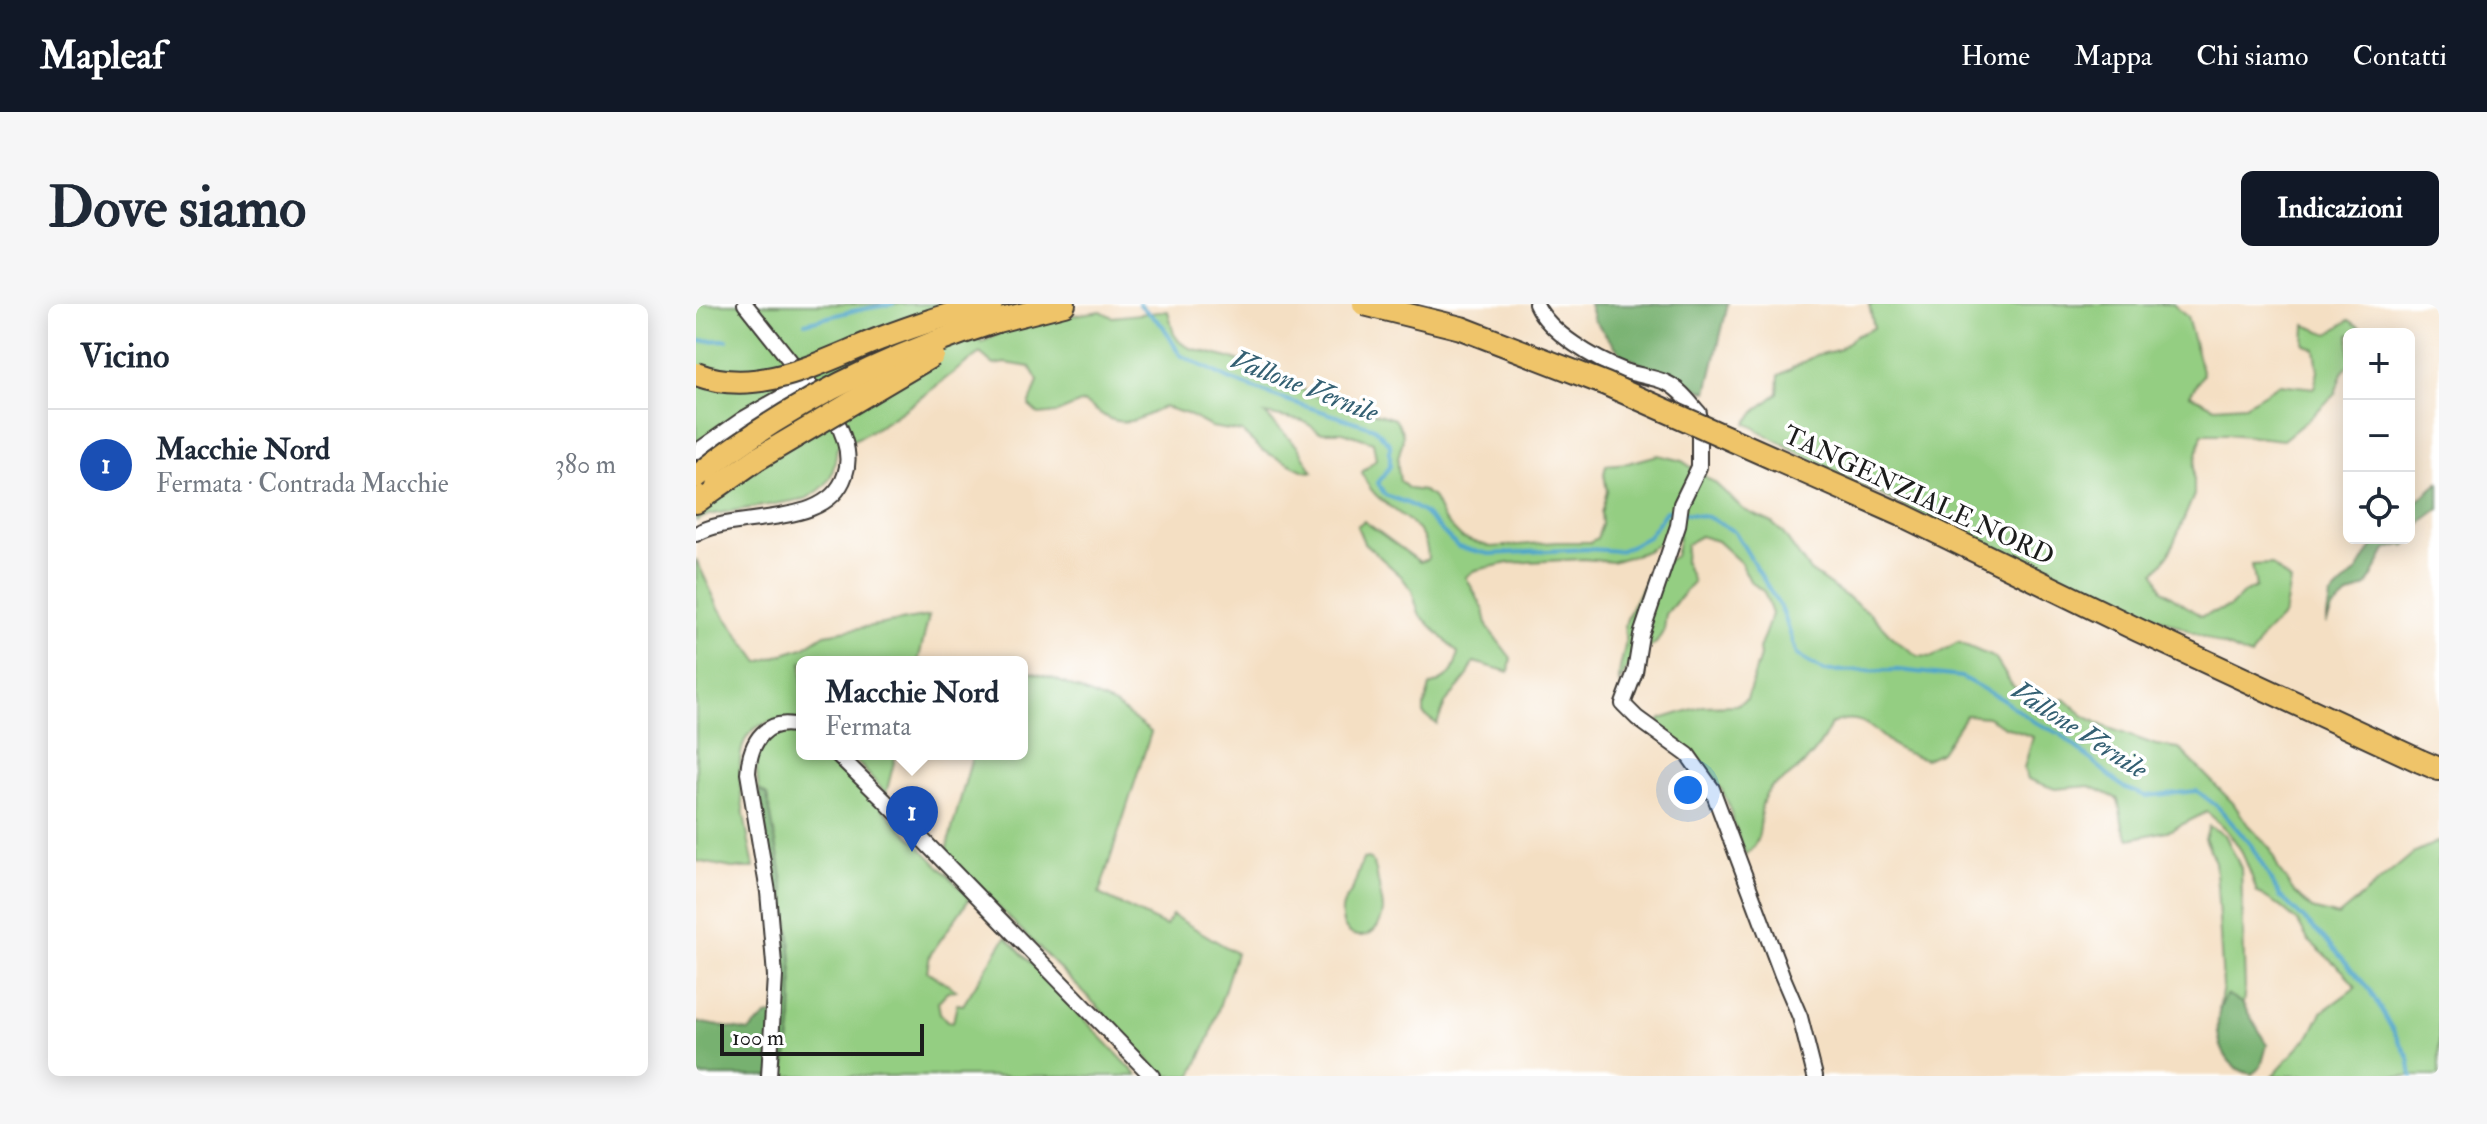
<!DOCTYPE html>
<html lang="it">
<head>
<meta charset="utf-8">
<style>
	body { margin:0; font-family:"IM FELL Double Pica",serif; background:#f6f6f7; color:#1f2937 }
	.controls { position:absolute; right:24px; top:24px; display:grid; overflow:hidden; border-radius:12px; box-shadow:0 4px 20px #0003 }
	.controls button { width:72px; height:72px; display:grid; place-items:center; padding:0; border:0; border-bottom:2px solid #e0e1e3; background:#fff; color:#1f2937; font:40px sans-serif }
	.scale { position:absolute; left:24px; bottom:20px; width:204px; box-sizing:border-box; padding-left:8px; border:4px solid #1c1c1c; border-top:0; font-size:22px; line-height:28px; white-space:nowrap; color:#1c1c1c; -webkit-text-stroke:6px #fff; paint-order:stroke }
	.you { position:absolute; left:992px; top:486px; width:28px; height:28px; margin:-20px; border:6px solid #fff; border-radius:50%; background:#1a73e8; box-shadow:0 0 0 12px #1a73e833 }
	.badge { display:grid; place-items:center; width:52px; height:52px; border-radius:50%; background:#111827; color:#fff; font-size:26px; font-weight:700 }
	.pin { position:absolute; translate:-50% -66px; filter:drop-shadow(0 2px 4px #0008) }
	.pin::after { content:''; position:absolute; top:42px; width:28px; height:24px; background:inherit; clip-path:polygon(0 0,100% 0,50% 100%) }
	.popup { position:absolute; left:100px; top:352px; width:232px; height:104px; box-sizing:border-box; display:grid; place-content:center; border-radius:12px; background:#fff; filter:drop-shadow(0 2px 6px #0005); font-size:26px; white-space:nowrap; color:#747a83 }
	.popup b { font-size:30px; color:#1f2937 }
	.popup::after { content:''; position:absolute; left:50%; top:100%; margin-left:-16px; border:16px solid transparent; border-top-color:#fff }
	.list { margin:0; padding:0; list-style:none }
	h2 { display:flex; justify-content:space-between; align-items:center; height:104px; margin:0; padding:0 32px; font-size:34px }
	h2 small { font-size:26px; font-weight:400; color:#747a83 }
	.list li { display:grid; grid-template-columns:52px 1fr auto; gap:24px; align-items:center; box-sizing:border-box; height:112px; padding:0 32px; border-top:2px solid #e0e1e3 }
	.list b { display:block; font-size:30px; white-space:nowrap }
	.list p { margin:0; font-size:26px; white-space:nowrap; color:#747a83 }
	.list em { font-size:26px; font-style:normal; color:#747a83 }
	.icon { flex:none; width:44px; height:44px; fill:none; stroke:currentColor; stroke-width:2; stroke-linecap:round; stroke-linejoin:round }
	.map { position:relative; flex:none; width:1743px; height:772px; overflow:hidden; border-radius:12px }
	header { display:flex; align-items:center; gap:48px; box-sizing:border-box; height:112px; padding:0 40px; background:#111827; color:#fff }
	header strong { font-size:38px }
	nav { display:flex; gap:44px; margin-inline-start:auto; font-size:28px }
	.intro { display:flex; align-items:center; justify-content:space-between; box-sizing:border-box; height:192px; padding:0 48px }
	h1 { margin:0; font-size:56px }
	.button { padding:20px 36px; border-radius:12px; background:#111827; color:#fff; font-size:28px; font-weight:700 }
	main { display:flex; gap:48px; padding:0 48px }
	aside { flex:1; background:#fff; border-radius:12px; box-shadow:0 4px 20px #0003 }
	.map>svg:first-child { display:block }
</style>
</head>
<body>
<header>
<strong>Mapleaf</strong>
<nav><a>Home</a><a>Mappa</a><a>Chi siamo</a><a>Contatti</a></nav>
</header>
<div class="intro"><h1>Dove siamo</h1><a class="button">Indicazioni</a></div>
<main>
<aside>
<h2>Vicino<small></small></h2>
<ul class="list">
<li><span class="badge" style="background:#1a4fb4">1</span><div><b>Macchie Nord</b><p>Fermata · Contrada Macchie</p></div><em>380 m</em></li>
</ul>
</aside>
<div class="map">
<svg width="1743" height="772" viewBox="0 0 1743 772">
	<rect width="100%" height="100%" fill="#fff"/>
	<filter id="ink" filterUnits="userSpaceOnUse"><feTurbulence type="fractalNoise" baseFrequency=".0125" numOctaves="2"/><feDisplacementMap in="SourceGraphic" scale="16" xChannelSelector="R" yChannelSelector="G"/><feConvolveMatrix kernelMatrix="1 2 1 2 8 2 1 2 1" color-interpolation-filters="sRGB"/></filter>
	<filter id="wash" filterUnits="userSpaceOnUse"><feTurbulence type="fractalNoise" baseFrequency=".006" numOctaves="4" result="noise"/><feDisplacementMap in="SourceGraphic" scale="32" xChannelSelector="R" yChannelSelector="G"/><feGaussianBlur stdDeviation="1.8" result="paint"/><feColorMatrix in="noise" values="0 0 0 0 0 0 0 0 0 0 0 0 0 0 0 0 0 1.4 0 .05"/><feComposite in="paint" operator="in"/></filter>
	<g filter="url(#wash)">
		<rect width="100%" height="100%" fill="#f4dfc3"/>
		<!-- green -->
		<g fill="#94ce82" stroke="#58754f" stroke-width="2">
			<path d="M0,0H282L285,39L307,27L371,12L405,7L416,13L472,7L478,30L484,38L494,44L556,60L615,90L699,115C712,134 706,135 702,155C701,162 703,170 704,177L713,185L727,187L737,193L748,216L766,234L795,243L861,238H894L901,234L906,220L905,209L911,187L908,170L910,161L932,159L962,151L986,157L1019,179L1048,206L1075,218L1086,228L1114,267L1174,309L1199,336L1222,352L1236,353L1262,338L1299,354L1316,381L1333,395L1349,401L1369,395L1387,411L1407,422L1460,441L1483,444L1537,499L1552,521L1574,544L1583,566L1599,589L1616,605L1642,612L1719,548L1743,537V772H1576L1615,730L1626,708L1660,683L1647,667L1612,636L1602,618L1582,601L1561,588C1548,549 1543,535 1511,508L1475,526L1433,535L1427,523L1422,495L1394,482L1359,485L1332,475L1328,464L1337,433L1309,423L1291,413L1270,411L1245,448L1230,455C1220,452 1210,450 1201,444C1178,428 1167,406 1135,420C1126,442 1111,459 1092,473C1086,478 1076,481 1072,487C1057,508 1074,529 1050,551C1040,534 1038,515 1031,497C1018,465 988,442 961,423L965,415L1007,402L1040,401L1051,395L1064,352L1063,345L1076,310L1068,288L1054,277L1045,259L1021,237L1004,232L990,241L989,258L997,278L970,310L968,326L961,338L933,361L923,379C922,365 927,355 929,341C930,335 928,328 929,322C930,312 951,272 957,266C964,260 972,256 979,252L983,233L970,235L948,248L916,258L888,255L813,259L780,266L770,273L788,306L792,324L815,354L813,368L778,358L772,371L749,400L741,420L728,411V403L734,382C753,374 759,369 762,349L723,310L716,287L705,272L668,239L661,222L668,217L724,258L732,255C732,209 678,209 666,168L680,155L677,138L647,128H624L607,117L569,110L602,143L617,168L608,167L567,147L546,128L515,123L491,110L468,103C451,111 434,123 414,115C405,111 397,103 387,98L361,109L343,111L333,102L342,77L334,63L309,59L298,61L284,49C237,82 195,123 141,143C138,171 135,182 109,195L12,211L0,217Z"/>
			<path d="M1173,0H1477L1491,13L1507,70L1494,91L1519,103L1549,101L1584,80L1618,84L1622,67L1619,45L1608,40L1609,21L1633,30L1653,16L1674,30H1653V60L1646,69L1639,90L1614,114L1587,136L1531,130H1506L1498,163V191L1473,250L1459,268L1466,286L1505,312L1534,303L1549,288L1560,283L1556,261L1575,260L1594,277L1588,311L1565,334L1555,353C1387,281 1208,211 1050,119L1061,106L1082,89L1083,71L1120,51L1142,46L1159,32L1178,24Z"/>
			<path d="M0,255L23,304L63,358L107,344L129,330L233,312L222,358H106V417C89,416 66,415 53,430C32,455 53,533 58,564H36L0,557Z"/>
			<path d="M326,366L356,374L419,401L455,428L403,590L470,622L476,611L540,649L514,732L496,772H468L396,697L249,550L277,450H326Z"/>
			<path d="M96,427L106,430V450H133L274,594L234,651L231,667L260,686L251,688L242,698L244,709L251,717L257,718L261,700L267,701L310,633L442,772H88L96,710L71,491L63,486C58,456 58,429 96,427Z"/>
			<path d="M154,450H200L190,490Z"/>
			<path d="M1513,522L1529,531L1545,564L1549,684L1547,700L1531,691L1523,706L1527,682L1521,581L1519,558L1509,534Z"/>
			<path d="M673,554C682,563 680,571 683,582C684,591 687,598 687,607C683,641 642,640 646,606C647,596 654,592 657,584C661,574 663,565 667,555Z"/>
		</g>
		<!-- forest -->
		<g fill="#77b170" stroke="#4a6646" stroke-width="2">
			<path d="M893,0H1032L1011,88L926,51L898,16Z"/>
			<path d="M1743,178V205L1727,217L1710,242L1705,241L1690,246L1671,282L1653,291L1637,304L1630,320L1634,293L1662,266L1676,242L1683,234H1713V205Z"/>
			<path d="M63,486L71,491C85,563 100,637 96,711C95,731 91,752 88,772H0V718L53,727L70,712L85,709L86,673L80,589Z"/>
			<path d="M1531,690L1547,700L1571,741L1565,763L1556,770C1528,765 1518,735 1523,708C1524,702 1528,696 1531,690Z"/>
		</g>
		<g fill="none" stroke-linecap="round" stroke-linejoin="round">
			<!-- stream -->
			<g stroke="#4da5ca" stroke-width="4">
				<path d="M443,0L467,22L484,51L533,75L593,97L678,124L694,140V162L682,179L689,191L711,199L728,209L762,243L793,250L892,245L924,247L952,233L970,207L979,208"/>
				<path d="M109,19L156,7L197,0"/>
				<path d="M0,37L31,36"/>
				<path d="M987,209L1012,213L1039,228L1087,308L1101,351L1128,367L1203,366L1265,373L1308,396L1337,417L1364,430L1427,483L1450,492L1501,487L1522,503L1555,541L1584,592L1628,634L1673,685L1713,754L1716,772"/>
			</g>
		</g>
	</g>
	<g filter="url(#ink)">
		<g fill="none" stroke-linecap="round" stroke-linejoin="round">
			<defs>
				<g id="street">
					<path d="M840,0C853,29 900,56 929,67C943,72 959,73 971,79C984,85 994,99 1003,109V163L985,200L982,222L945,331L939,368L927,400L941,414L992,451L1016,485L1086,671L1104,713L1119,772"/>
					<path d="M0,148L47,115L112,78"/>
					<path d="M0,230C42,206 131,226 149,171C156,151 148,130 138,112L49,0"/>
					<path d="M141,450L188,496L456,772"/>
					<path d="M73,772L79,672L72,588L52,469C54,437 70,412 106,423"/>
				</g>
				<g id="primary">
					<path d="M301,17L368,0"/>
					<path d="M0,198L21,183"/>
					<path d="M1724,457L1743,465"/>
				</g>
			</defs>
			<!-- street casing -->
			<use href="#street" stroke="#3c3935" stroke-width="18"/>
			<!-- primary casing -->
			<use href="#primary" stroke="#3c3935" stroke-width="26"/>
			<!-- street -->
			<use href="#street" stroke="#fff" stroke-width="14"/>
			<!-- primary -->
			<use href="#primary" stroke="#efc469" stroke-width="22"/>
			<defs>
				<g id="primary-bridge">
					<path d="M668,0L765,24L910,80L1206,211L1442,326L1724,457"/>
					<path d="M0,70C63,94 126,57 183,35C220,21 257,8 295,0"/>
					<path d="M0,173C89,101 192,51 301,17"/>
					<path d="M21,183L61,155L237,51"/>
				</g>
			</defs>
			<!-- primary-bridge casing -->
			<use href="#primary-bridge" stroke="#3c3935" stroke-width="26" stroke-linecap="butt"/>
			<!-- primary-bridge -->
			<use href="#primary-bridge" stroke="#efc469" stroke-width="22"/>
		</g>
	</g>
	<g text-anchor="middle" stroke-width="7" stroke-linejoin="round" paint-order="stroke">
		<!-- street labels -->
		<g font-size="26" fill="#1c1c1c" stroke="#fff">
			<text transform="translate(1223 191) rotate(25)" y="9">TANGENZIALE NORD</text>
		</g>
		<!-- water labels -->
		<g font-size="28" font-style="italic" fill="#346073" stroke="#fff">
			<text transform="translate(609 81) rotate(21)" y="10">Vallone Vernile</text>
			<text transform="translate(1384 425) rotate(33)" y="10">Vallone Vernile</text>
		</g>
	</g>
</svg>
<div class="controls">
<button>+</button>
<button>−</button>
<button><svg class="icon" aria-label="locate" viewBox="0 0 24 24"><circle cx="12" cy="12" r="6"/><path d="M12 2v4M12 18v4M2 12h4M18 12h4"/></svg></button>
</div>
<div class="scale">100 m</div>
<div class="you"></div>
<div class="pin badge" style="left:216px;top:548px;background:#1a4fb4">1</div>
<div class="popup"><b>Macchie Nord</b>Fermata</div>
</div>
</main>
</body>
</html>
